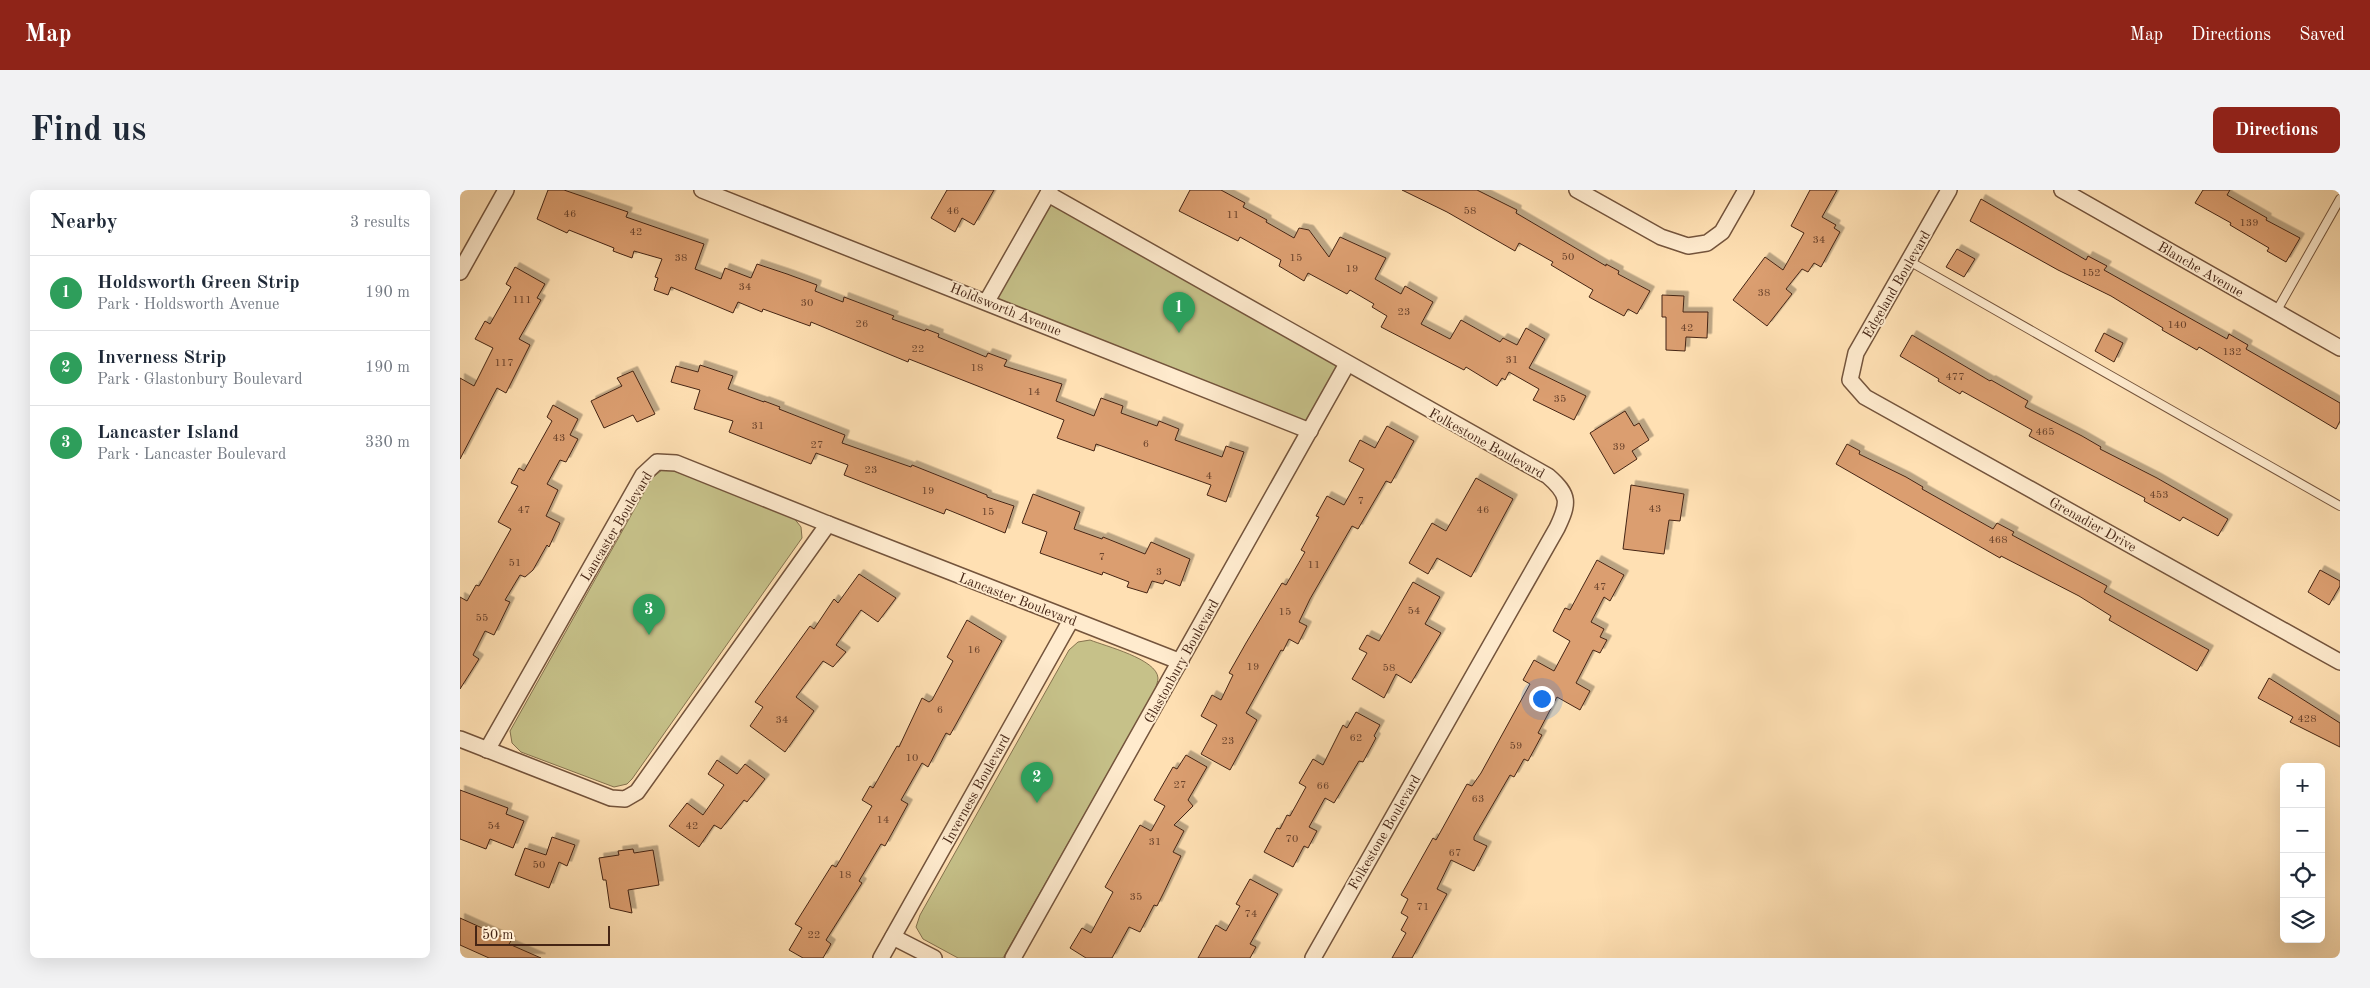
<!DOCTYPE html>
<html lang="en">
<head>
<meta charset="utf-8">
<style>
	body { margin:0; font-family:"Old Standard TT",serif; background:#f2f2f3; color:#1f2937 }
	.controls { position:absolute; right:15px; bottom:15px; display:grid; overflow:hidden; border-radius:8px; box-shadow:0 5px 20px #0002 }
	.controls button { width:45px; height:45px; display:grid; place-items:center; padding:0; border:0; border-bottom:1px solid #e0e1e3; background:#fff; color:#1f2937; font:25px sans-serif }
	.scale { position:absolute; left:15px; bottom:12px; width:135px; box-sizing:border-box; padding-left:5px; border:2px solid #452515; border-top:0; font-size:14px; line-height:18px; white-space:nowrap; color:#452515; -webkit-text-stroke:4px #ffebce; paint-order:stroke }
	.you { position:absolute; left:1081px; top:508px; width:18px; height:18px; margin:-12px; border:4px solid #fff; border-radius:50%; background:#1a73e8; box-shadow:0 0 0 8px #1a73e833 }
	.badge { display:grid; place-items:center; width:32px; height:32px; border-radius:50%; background:#8f2418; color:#fff; font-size:16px; font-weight:700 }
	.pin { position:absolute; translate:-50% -41px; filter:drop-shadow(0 1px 2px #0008) }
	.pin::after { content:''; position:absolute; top:26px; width:18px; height:15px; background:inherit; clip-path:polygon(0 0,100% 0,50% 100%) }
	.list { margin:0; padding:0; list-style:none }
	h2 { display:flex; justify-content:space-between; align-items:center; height:65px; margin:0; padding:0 20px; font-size:21px }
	h2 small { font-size:16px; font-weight:400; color:#747a83 }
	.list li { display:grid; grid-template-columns:32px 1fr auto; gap:15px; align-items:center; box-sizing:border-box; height:75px; padding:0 20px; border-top:1px solid #e0e1e3 }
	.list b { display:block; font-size:19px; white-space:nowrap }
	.list p { margin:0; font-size:16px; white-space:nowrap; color:#747a83 }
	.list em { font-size:16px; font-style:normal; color:#747a83 }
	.icon { flex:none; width:28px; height:28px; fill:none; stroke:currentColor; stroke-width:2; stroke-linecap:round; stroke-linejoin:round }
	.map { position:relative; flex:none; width:1880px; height:768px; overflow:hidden; border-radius:8px }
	header { display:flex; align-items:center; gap:30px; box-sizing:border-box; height:70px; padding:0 25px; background:#8f2418; color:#fff }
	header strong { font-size:24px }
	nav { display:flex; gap:28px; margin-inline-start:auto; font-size:18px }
	.intro { display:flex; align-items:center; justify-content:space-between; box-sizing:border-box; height:120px; padding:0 30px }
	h1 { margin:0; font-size:35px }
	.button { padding:12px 22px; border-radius:8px; background:#8f2418; color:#fff; font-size:18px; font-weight:700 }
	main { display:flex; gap:30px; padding:0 30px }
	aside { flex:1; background:#fff; border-radius:8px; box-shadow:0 5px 20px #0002 }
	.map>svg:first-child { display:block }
</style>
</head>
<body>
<header>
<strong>Map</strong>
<nav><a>Map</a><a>Directions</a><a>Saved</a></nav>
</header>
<div class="intro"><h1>Find us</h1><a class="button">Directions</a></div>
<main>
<aside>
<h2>Nearby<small>3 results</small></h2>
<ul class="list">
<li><span class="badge" style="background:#2e9e5b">1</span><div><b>Holdsworth Green Strip</b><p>Park · Holdsworth Avenue</p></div><em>190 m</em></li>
<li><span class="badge" style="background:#2e9e5b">2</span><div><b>Inverness Strip</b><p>Park · Glastonbury Boulevard</p></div><em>190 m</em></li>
<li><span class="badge" style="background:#2e9e5b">3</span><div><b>Lancaster Island</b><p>Park · Lancaster Boulevard</p></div><em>330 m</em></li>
</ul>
</aside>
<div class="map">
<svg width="1880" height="768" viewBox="0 0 1880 768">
	<defs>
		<filter id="shadow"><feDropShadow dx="4.5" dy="-4.5" stdDeviation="0" flood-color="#0004"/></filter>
	</defs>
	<rect width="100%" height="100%" fill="#ffe0b3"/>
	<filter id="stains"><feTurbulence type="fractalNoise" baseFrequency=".004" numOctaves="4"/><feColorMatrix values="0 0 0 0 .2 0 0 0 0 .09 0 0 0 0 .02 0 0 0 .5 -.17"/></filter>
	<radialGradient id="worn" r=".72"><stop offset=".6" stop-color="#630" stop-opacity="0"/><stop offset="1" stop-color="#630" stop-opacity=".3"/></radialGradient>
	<!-- green -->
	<g fill="#c6c189" stroke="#86734f">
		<path d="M588,4L887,174L850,241L527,111Z"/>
		<path d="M209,279L333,327L341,337L342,348L172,589L167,594L154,597L61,562L52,553L50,541L192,288L202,280Z"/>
		<path d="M630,450C645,456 697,469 698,488C698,491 696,497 695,500L543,768H498L463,749L456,737L460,725L609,460L618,452Z"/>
	</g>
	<!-- building -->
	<g fill="#db9e70" stroke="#452515" filter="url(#shadow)">
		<path d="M88,0H104L168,22L166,27L244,54L235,79L261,89L265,78L291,88L297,74L327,84L357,95L355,101L383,112L384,107L434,126L432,129L465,141L466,139L479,144L478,147L526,167L528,163L547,170L544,176L602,194L596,211L634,226L641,208L663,216L661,223L697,236L699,231L719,239L715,250L762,267L766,256L784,262L766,312L747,305L751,295L636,254L634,261L597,248L604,230L449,169L448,172L351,132L350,136L303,119L302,122L278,112L273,123L211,97L208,105L194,100L198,88L195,87L202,69L174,61L172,68L153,61L154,58L109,40L107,43L77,29Z"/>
		<path d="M487,0H534L514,35L502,28L495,42L471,28Z"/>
		<path d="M730,0H761L785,13L783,17L807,30L806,32L834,48L839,38L849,40L869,67L880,47L926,68L915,89L941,104L945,96L973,112L961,134L990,149L1001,130L1040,152L1043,148L1057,155L1066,138L1085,149L1069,178L1126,206L1114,230L1073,210L1079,199L1049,182L1045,190L1042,188L1037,196L1006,177L1004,180L921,137L927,126L912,117L914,114L890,100L887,104L848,83L844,91L819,76L821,70L780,47L778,51L719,21Z"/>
		<path d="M942,0H1017L1057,20L1056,23L1146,76V74L1159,81L1158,84L1190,101L1177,124L1168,119L1164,126L1129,107L1133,100L1091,75L1093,72L1059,53L1055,61L987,22Z"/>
		<path d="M1350,0H1377L1362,27L1376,35L1374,38L1380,42L1361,77L1354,73L1348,82L1342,79L1326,99L1332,104L1307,136L1273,110L1305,67L1323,80L1344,43L1331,36Z"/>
		<path d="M1743,0H1770L1767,5L1807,28L1806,30L1840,48L1826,72L1807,61L1809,58L1770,35L1771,33L1735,13Z"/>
		<path d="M1521,9L1626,70L1628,66L1647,76L1644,80L1767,149L1769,144L1788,155L1786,159L1880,213V231L1876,239L1739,157L1737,160L1702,140L1703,138L1651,106L1598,80L1510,31Z"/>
		<path d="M1497,59L1515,69L1504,87L1486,77Z"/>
		<path d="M55,77L85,94L77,108L81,110L59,149L70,155L46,203L37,198L0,269V188L14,196L33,158L15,149L25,131L30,134L51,97L46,94Z"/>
		<path d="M1202,105L1224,106L1223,122H1248L1247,148L1226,147L1225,161L1206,160V127H1202Z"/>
		<path d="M1644,143L1663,153L1654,172L1635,161Z"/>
		<path d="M1452,145L1530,191L1531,190L1568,211L1565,217L1622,246L1641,257L1640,259L1697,288L1768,329L1758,346L1723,327L1720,331L1684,311L1685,308L1569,246L1572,240L1502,201L1500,204L1478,191L1479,189L1440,166Z"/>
		<path d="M240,175L273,186L268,199L304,212V211L320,217L319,219L385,245L382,253L451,277L452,275L527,305V307L554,316L545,343L486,319L484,324L384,285L388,275L356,263L351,274L269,242L273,231L234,219L240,200L211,192L216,176L238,182Z"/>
		<path d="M173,181L195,224L177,232L173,225L144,238L131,211L162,196L157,188Z"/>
		<path d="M93,215L118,229L110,245L118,249L106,272L100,270L87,294L98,300L86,326L100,333L89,357L87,355L73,380L65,387L60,385L45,410L50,412L34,445L25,441L13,465L19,469L0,499V407L7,411L16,395L19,396L51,339L38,332L58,296L51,293L59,278L64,281L92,231L87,227Z"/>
		<path d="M1165,221L1174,236L1179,233L1189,250L1172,261L1177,269L1154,284L1130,243Z"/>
		<path d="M927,236L954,251L931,293L926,291L898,339L892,336L850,409L839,432L847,436L838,454L829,449L823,461L821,460L786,523L797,530L770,580L741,564L757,535L741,526L752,505L761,510L773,485L769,483L786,453L822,393L826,395L845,362L841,360L859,327L856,326L867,306L884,315L904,279L889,271L900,250L915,258Z"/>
		<path d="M1387,254L1400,261L1399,264L1446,287L1463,297L1462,299L1533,339L1537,333L1554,342L1552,345L1647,396L1644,402L1749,460L1737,481L1649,430L1651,426L1619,406L1541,366L1540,368L1376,274Z"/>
		<path d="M1016,288L1053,309L1011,387L977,368L968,384L949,373L972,333L986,341Z"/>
		<path d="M1171,295L1224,304L1220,331L1209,330L1204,364L1163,359Z"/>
		<path d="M573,304L620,322L614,339L642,349L643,347L685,364L691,352L730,369L720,396L705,390L703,394L692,391L687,403L667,397L669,392L643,382L642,385L580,363L587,342L562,333Z"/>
		<path d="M1137,370L1164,385L1150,411L1144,407L1131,432L1144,439L1140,447L1147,450L1140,463L1133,460L1116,493L1130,501L1120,520L1097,507L1078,543L1082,545L1068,571L1064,569L1054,587L1050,585L1014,647V650L1027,656L1014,681L991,670L977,699L987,704L952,768H932L946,743L941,740L948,727L941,723L948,709L941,705L973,648L976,650L1007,594L1012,596L1021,583L1070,494L1063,490L1074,470L1094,481L1110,451L1093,441L1105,418L1110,420Z"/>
		<path d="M1860,380L1880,391V396L1869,415L1848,402Z"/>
		<path d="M399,384L436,408L418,432L401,420L376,455L386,462L373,477L363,471L336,507L354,521L325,562L290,536L303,517L295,512L350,436L354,439L374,409L378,413Z"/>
		<path d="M953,392L980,407L965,434L981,443L951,493L936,484L924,508L892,489L907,463L899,459L907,445L919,451Z"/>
		<path d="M507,430L542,451L490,545L486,543L468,577L462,573L441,610L448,614L425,656L421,654L399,691L402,693L366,750L371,754L363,768H343L329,760L342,738L335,734L372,675L376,677L412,616L402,610L410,596L413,598L437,556L439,557L462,508L469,512L472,510L493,471L487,467Z"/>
		<path d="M1809,488L1880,533V557L1830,532L1833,527L1798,508Z"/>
		<path d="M896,522L920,535L914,546L916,548L903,572L899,571L874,613L865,608L849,637L857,641L848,658L844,656L833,677L804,662L817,638L820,639L827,625L830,626L846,597L839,593L853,569L863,575L883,535L887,538Z"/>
		<path d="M726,565L747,577L728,610L733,616L714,635L724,641L713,662L721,666L704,702L697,716L694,715L680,742L669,737L652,768H626L610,758L622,738L631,743L653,702L645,697L680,635L691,641L705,616L694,610L713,577L717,579Z"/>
		<path d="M257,570L277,584L285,574L305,589L287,612L284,610L261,639L254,635L239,657L209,636L227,613L243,625L264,595L248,584Z"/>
		<path d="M0,600L48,618L46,624L64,631L53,658L30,649L26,659L0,649Z"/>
		<path d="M92,647L115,655L107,676L99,672L89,698L55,685L65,658L86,665Z"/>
		<path d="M173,659L174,663L193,660L199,695L168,700L172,723L150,718L146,690H143L139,668L159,665L158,661Z"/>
		<path d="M790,689L818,704L790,754L796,757L790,768H738L756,735L766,741L780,716L776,714Z"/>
		<path d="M0,728L51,751L49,754L81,768H29L0,755Z"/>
	</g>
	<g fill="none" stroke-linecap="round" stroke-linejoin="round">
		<defs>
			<g id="service">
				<path d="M1449,71L1880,316"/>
				<path d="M1816,122L1880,9"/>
			</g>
			<g id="minor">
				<path d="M242,0L850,241"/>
				<path d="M1117,0L1201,47L1228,56L1247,53L1262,42L1286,0"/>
				<path d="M1489,0L1396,163L1390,190L1405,207L1880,472"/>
				<path d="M1602,0L1880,158"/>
				<path d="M588,4L1088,286C1110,305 1109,313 1097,338L853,768"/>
				<path d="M0,82L46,0"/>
				<path d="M527,111L590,0"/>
				<path d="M0,549L151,608L165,609L177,602L368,334L721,472"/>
				<path d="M27,560L183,285L197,272L216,273L368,334"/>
				<path d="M433,747L474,768"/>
				<path d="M421,768L611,430"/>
				<path d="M553,768L887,174"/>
			</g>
		</defs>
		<!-- service casing -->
		<use href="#service" stroke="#74543c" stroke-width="10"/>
		<!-- minor casing -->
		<use href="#minor" stroke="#74543c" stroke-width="18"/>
		<!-- service -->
		<use href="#service" stroke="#ffebce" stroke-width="8"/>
		<!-- minor -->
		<use href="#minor" stroke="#ffebce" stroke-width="15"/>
	</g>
	<g text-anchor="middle" stroke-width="4" stroke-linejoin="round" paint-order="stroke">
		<!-- number labels -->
		<g font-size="11" fill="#6a432c">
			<text x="493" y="24">46</text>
			<text x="1010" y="24">58</text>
			<text x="110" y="27">46</text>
			<text x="773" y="28">11</text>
			<text x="1789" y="36">139</text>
			<text x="176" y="45">42</text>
			<text x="1359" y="53">34</text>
			<text x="1108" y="70">50</text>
			<text x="221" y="71">38</text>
			<text x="836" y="71">15</text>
			<text x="892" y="82">19</text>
			<text x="1631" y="86">152</text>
			<text x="285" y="100">34</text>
			<text x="1304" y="106">38</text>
			<text x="62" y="113">111</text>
			<text x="347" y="116">30</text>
			<text x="944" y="125">23</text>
			<text x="402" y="137">26</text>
			<text x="1717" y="138">140</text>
			<text x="1227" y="141">42</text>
			<text x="458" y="162">22</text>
			<text x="1772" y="165">132</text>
			<text x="1052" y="173">31</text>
			<text x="44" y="176">117</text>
			<text x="517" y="181">18</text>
			<text x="1495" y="190">477</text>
			<text x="574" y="205">14</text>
			<text x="1100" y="212">35</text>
			<text x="298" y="239">31</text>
			<text x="1585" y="245">465</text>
			<text x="99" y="251">43</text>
			<text x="686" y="257">6</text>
			<text x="357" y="258">27</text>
			<text x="1159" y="260">39</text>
			<text x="411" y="283">23</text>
			<text x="749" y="289">4</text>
			<text x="468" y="304">19</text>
			<text x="1699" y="308">453</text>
			<text x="901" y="314">7</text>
			<text x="1195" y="322">43</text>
			<text x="64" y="323">47</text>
			<text x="1023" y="323">46</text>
			<text x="528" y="325">15</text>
			<text x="1538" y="353">468</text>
			<text x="642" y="370">7</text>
			<text x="55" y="376">51</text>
			<text x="854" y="378">11</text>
			<text x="699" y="385">3</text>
			<text x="1140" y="400">47</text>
			<text x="954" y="424">54</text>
			<text x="825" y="425">15</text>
			<text x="22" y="431">55</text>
			<text x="514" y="463">16</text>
			<text x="793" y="480">19</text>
			<text x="929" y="481">58</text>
			<text x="480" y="523">6</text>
			<text x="1847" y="532">428</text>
			<text x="322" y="533">34</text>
			<text x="896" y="551">62</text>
			<text x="768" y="554">23</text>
			<text x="1056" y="559">59</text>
			<text x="452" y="571">10</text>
			<text x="720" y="598">27</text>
			<text x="863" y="599">66</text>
			<text x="1018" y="612">63</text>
			<text x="423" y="633">14</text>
			<text x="34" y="639">54</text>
			<text x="232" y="639">42</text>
			<text x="832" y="652">70</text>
			<text x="695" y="655">31</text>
			<text x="995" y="666">67</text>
			<text x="79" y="678">50</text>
			<text x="385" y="688">18</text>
			<text x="676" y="710">35</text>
			<text x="963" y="720">71</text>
			<text x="791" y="727">74</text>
			<text x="354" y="748">22</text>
		</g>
		<!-- street labels -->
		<g font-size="14" fill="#452515" stroke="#ffebce">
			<text transform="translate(1741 79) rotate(30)" y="5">Blanche Avenue</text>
			<text transform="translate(1436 94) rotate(-60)" y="5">Edgeland Boulevard</text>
			<text transform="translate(546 119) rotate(22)" y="5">Holdsworth Avenue</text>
			<text transform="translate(1027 253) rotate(29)" y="5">Folkestone Boulevard</text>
			<text transform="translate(1633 334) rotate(29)" y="5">Grenadier Drive</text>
			<text transform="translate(156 336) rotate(-59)" y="5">Lancaster Boulevard</text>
			<text transform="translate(558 409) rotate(21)" y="5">Lancaster Boulevard</text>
			<text transform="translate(721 471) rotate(-61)" y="5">Glastonbury Boulevard</text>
			<text transform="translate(516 599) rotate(-61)" y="5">Inverness Boulevard</text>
			<text transform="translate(924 642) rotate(-60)" y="5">Folkestone Boulevard</text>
		</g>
	</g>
	<rect width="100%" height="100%" filter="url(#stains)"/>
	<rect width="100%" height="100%" fill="url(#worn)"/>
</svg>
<div class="controls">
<button>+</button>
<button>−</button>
<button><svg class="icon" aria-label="locate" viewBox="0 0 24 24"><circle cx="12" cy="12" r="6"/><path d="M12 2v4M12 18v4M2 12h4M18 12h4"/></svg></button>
<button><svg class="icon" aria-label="layers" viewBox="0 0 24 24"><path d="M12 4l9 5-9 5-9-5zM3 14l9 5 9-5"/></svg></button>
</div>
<div class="scale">50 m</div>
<div class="you"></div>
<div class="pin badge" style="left:719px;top:143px;background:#2e9e5b">1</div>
<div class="pin badge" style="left:577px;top:613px;background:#2e9e5b">2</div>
<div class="pin badge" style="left:189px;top:445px;background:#2e9e5b">3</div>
</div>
</main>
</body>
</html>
